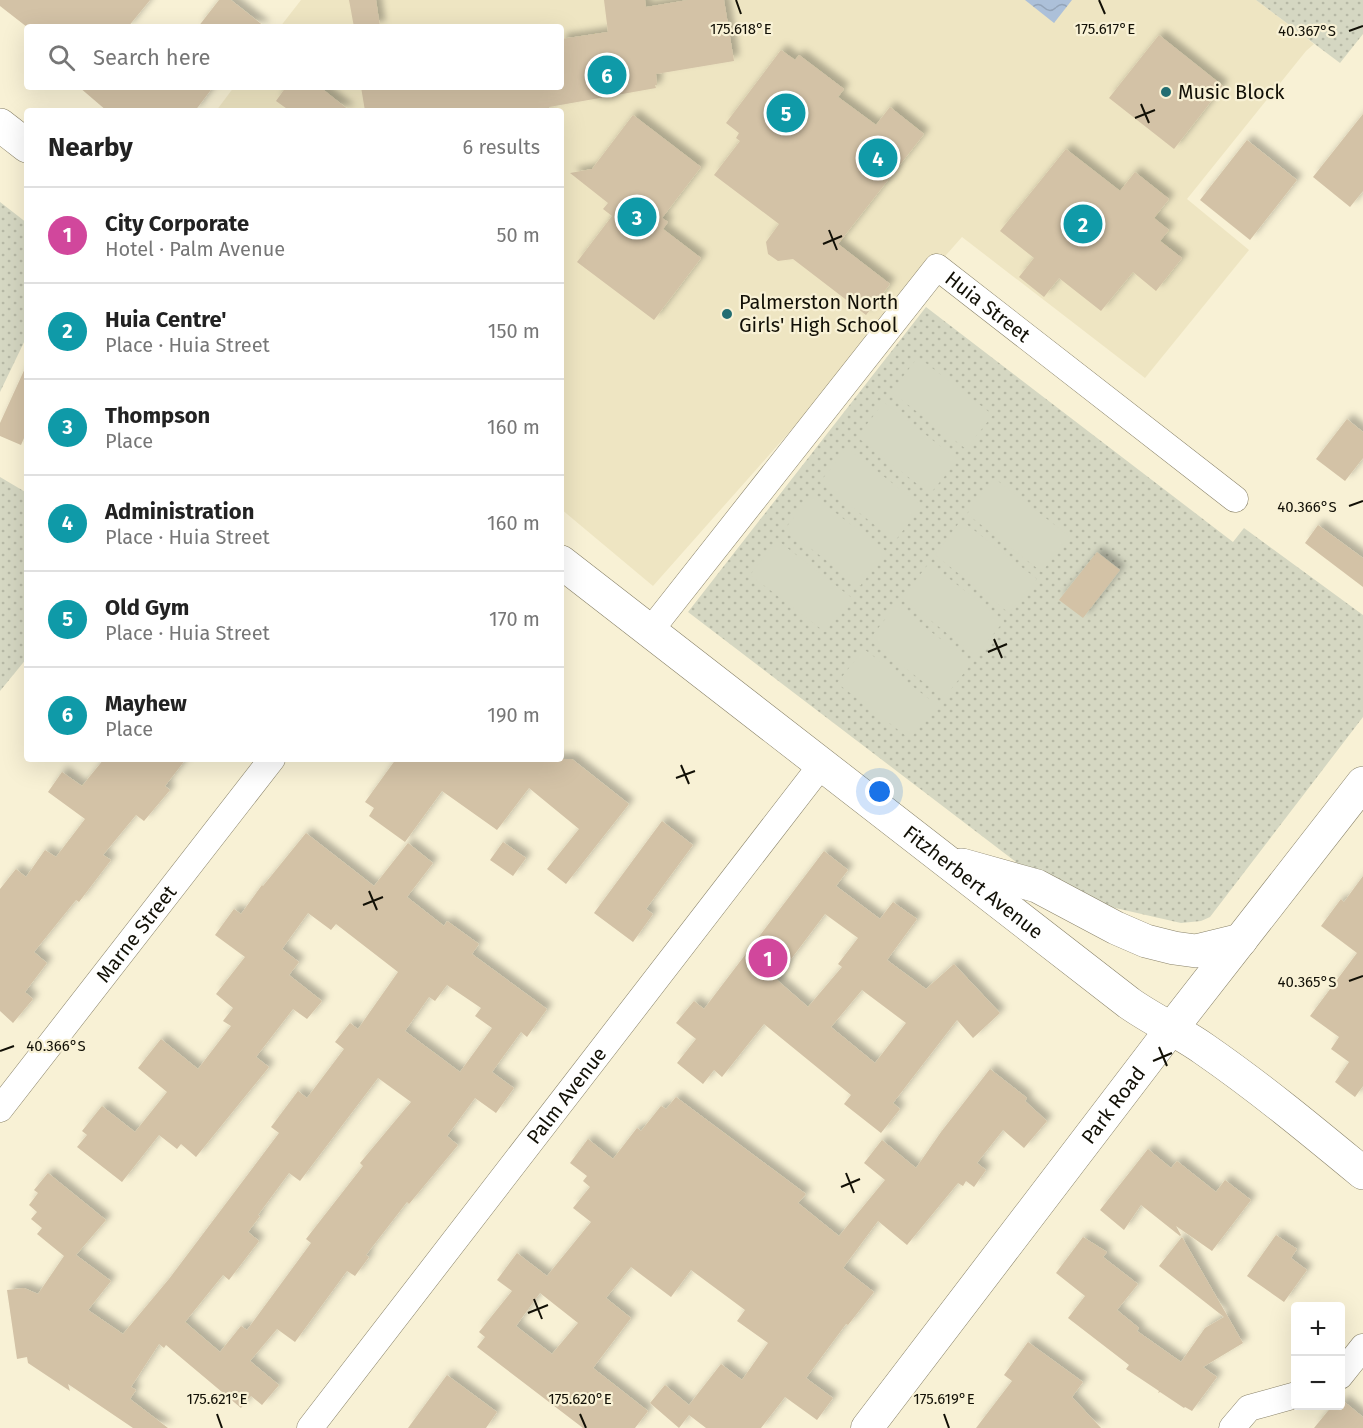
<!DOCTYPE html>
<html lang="en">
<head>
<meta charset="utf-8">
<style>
	body { margin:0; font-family:"Fira Sans",sans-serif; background:#f6f6f6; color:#222 }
	.controls { position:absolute; right:18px; bottom:18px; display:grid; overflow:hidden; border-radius:6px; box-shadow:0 6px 24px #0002 }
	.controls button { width:54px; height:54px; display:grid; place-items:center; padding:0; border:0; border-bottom:2px solid #e0e0e0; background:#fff; color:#222; font:30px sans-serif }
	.you { position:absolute; left:880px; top:792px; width:21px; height:21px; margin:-15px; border:4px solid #fff; border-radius:50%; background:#1a73e8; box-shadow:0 0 0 9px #1a73e833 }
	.badge { display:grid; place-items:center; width:39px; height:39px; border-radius:50%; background:#b45309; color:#fff; font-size:20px; font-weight:700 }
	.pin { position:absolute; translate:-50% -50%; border:3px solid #fff; box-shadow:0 2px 6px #0006 }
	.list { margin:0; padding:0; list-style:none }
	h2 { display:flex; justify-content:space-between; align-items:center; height:78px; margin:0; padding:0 24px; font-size:26px }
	h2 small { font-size:20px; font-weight:400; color:#767676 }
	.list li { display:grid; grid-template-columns:39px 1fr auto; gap:18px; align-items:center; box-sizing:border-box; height:96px; padding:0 24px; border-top:2px solid #e0e0e0 }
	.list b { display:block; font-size:22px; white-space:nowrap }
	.list p { margin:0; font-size:20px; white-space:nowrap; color:#767676 }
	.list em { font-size:20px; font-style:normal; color:#767676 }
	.icon { flex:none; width:33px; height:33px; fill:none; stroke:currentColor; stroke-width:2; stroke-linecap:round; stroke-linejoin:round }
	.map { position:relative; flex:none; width:1363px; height:1428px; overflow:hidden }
	.search { position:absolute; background:#fff; box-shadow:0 6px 24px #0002; left:24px; top:24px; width:540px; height:66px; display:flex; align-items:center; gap:15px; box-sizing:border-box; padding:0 21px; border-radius:6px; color:#767676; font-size:22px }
	.panel { position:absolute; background:#fff; box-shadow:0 6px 24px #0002; left:24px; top:108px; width:540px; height:654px; border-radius:6px }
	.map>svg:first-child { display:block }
</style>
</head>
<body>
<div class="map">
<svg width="1363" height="1428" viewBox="0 0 1363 1428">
	<defs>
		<pattern id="grass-dots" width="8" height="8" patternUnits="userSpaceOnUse" patternTransform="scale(1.5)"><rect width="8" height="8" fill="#d5d7c2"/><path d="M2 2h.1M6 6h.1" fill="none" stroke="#b6b8a5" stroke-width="1.8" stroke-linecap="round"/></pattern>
		<pattern id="water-waves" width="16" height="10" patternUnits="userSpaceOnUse" patternTransform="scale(1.5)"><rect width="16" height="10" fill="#acc0d9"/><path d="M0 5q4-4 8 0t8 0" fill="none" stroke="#93a4b9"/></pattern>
		<filter id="shadow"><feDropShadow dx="5.5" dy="-5.5" stdDeviation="3" flood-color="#0004"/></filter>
	</defs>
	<rect width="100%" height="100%" fill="#f8f1d5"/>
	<!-- built -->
	<path fill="#eee5c2" d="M301,0H1256L1314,44L1306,51L1187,199L1249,250L1145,378L962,237L653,586L561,509V111H216L234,87H561V27H280Z"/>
	<!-- grass -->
	<g fill="url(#grass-dots)">
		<path d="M1256,0H1363V34L1340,63Z"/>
		<path d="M0,202L27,223V336L0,392Z"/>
		<path d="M926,307L1233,542L1244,528L1363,615V717L1210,917L1201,921L1181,923L1102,905L1020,865L688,612Z"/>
		<path d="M0,477L27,493V658L0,691Z"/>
	</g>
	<!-- garden -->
	<g fill="#d5d7c2">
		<path d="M918,357L993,415L966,449L891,392Z"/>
		<path d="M884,402L958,460L930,494L857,437Z"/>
		<path d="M847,448L922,506L895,541L820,482Z"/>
		<path d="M994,478L1069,536L1042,572L967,514Z"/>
		<path d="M811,494L887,552L860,586L785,529Z"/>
		<path d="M961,520L1037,579L1009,613L935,555Z"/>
		<path d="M777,540L852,598L825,632L750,575Z"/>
		<path d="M929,563L1004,621L976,656L902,598Z"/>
		<path d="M896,605L972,663L944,698L869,640Z"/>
		<path d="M864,649L937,705L910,739L837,683Z"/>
	</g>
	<!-- water -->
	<path fill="url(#water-waves)" d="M1025,0H1072L1054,23Z"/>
	<!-- building -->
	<g fill="#d3c2a6" fill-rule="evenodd" filter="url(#shadow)">
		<path d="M0,0H150L128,27H27L0,6Z"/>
		<path d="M219,0H231L265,27H198Z"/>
		<path d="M349,0H376L380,27H354Z"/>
		<path d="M604,0H645L646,7L688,0H724L734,61L656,74L657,85H655L656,88L549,107V111H365L361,87H561V39L608,32Z"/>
		<path d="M1159,35L1223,86L1174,149L1109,98Z"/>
		<path d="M781,50L795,60L799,55L844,89L838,97L876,125L890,107L924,134L838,244L890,284L866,315L793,259L778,261L768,254L766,242L779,224L714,175L740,141L736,138L739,133L726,123Z"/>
		<path d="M79,87H213L195,111H107Z"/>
		<path d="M286,87H320L350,111H290L276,101Z"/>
		<path d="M1363,114V191L1350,207L1313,177Z"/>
		<path d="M633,115L701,167L662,218L668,222L663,229L701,258L654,320L577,262L612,216L603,209L608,203L570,173L592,169Z"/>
		<path d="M1247,140L1297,180L1250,240L1200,200Z"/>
		<path d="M1066,149L1120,191L1135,172L1169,199L1154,218L1169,230L1160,241L1182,258L1156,291L1133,272L1101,311L1059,278L1044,297L1019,277L1034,258L1000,231Z"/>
		<path d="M27,364V431L21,445L0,436V423Z"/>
		<path d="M1347,419L1363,432V458L1345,481L1316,459Z"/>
		<path d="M1318,525L1363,558V587L1305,543Z"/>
		<path d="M1097,552L1120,570L1083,618L1059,600Z"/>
		<path d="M104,759H186L165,786L170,790L144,821L136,815L103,855L111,860L79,902L76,900L34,952L47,963L25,992L33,999L13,1023L0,1011V889L16,869L26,877L45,850L56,857L85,819L48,792L62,772L82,786Z"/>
		<path d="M396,759H572L629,804L566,884L547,869L579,829L529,788L497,830L442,791L405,842L369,816L374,808L365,802Z"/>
		<path d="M662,821L693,845L646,909L653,914L633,942L594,913Z"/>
		<path d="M306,833L374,886L408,843L433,863L407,897L444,926L447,921L479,944L472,954L547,1009L527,1037L521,1032L492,1072L514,1088L496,1113L475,1098L447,1136L458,1145L409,1204L407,1202L366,1255L369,1257L355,1276L347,1271L295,1342L277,1329L250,1361L279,1385L262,1405L251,1396L241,1408L166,1345L164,1348L159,1344L131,1387L136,1390L130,1399L168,1428H133L68,1384L70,1391L28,1363L27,1357L17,1359L7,1290L24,1288L38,1294L64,1256L37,1234L42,1228L31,1219L37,1212L29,1205L38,1193L34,1190L48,1173L106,1220L76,1255L111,1281L88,1310L123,1334L169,1279L279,1133L271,1127L298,1091L307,1098L344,1049L335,1042L350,1023L358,1029L398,972L336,924L331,930L308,913L282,949L299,962L289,975L322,1001L307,1019L293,1009L256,1057L269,1067L196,1157L181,1144L177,1149L159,1135L122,1182L77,1147L87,1135L82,1131L102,1106L135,1132L167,1092L138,1068L161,1039L198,1069L231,1026L223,1021L233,1008L216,994L245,957L215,935L234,909L241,914L262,885L263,886ZM447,985L481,1008L475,1016L492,1028L460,1072L405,1031L429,997L435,1001ZM378,1078L411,1102L360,1163L363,1166L306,1239L311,1243L247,1330L241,1326L220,1352L185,1322L223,1275L229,1280L259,1241L248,1232L260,1216L258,1215L289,1173L300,1181Z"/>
		<path d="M503,842L526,858L513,876L490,860Z"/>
		<path d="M824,851L848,870L836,886L880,919L893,902L917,919L887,960L926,989L954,964L1000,1013L973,1038L957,1020L893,1103L900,1109L881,1133L844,1104L851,1095L764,1024L722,1077L714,1070L703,1084L677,1063L696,1039L676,1023L694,1001L704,1009ZM825,914L858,938L838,964L842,967L808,1007L776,979ZM862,990L906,1023L875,1063L831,1027Z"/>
		<path d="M1363,876V1086L1355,1097L1335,1082L1349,1062L1331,1049L1339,1037L1310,1016L1357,953L1321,926L1341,899L1344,902Z"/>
		<path d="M990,1069L1027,1098L1025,1101L1047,1121L1024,1148L1003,1130L977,1163L986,1170L974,1187L966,1181L963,1186L958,1183L907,1245L878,1221L843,1268L874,1292L848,1325L846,1324L806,1378L833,1398L817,1420L785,1397L761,1428H706L689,1415L679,1428L650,1403L665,1385L689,1405L721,1364L742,1380L768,1343L737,1321L745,1310L691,1270L671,1297L631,1267L606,1298L631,1318L593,1368L648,1411L635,1428H583L477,1347L485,1337L479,1332L512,1291L497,1280L517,1253L547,1276L591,1222L573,1208L590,1187L583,1181L587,1176L570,1163L588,1139L613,1159L637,1128L641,1131L661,1106L666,1109L676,1097L806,1194L798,1203L839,1236L885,1180L864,1163L882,1140L916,1168L941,1132ZM540,1293L578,1323L552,1354L516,1326Z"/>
		<path d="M1148,1149L1171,1168L1177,1161L1216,1192L1225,1180L1251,1200L1212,1251L1176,1226L1181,1235L1180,1236L1141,1205L1124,1230L1100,1210Z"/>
		<path d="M1276,1235L1297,1249L1291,1258L1307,1270L1284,1302L1247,1276Z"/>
		<path d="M1083,1237L1107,1252L1103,1257L1138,1284L1117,1310L1139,1328L1137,1331L1181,1362L1205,1328L1224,1317L1159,1266L1182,1237L1243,1343L1203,1367L1217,1377L1192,1411L1185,1407L1184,1408L1160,1392L1158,1393L1159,1391L1126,1369L1129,1365L1068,1318L1085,1296L1056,1273Z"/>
		<path d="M1028,1342L1083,1382L1072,1397L1101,1428H976L1012,1381L1004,1375Z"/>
		<path d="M447,1375L497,1412L486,1428H408Z"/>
		<path d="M1341,1399L1363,1417V1428H1314L1332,1406H1341Z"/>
	</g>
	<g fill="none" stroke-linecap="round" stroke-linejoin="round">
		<defs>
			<g id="minor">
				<path id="s1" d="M650,631L937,267L1235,499"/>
				<path id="s2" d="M0,1109L272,759"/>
				<path d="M1340,1376L1363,1347"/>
				<path id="s3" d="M310,1428L822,764"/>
				<path d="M1232,1428L1249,1408L1296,1395"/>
			</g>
			<g id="tertiary">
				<path id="s4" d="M867,1428L1172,1028"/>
			</g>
			<g id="secondary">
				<path d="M0,125L27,146"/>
				<path id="s5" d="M561,562L1129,1003C1153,1020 1180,1032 1204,1049C1259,1087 1311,1130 1363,1173"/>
				<path d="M962,865L1037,886L1116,928L1146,941L1174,948L1196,951L1241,940"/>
				<path d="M1172,1028L1363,783"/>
			</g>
		</defs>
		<!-- minor casing -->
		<use href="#minor" stroke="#898269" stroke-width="27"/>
		<!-- tertiary casing -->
		<use href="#tertiary" stroke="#898269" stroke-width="33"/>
		<!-- secondary casing -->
		<use href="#secondary" stroke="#898269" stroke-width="34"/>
		<!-- minor -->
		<use href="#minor" stroke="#fff" stroke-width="26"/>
		<!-- tertiary -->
		<use href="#tertiary" stroke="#fff" stroke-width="32"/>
		<!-- secondary -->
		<use href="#secondary" stroke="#fff" stroke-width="33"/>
	</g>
	<!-- ticks -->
	<path fill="none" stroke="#121006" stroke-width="2" d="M736,0L741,14M1099,0L1105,14M1349,31L1363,26M1141,104L1149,123M1135,118L1155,110M829,230L837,250M823,244L842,236M1349,506L1363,501M994,639L1002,658M988,652L1007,644M681,765L689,784M676,778L695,771M369,891L377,910M363,905L383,897M1349,981L1363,976M1159,1047L1167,1066M0,1051L14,1046M1153,1061L1172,1053M846,1173L854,1193M841,1187L860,1179M534,1299L542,1319M528,1313L548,1305M217,1414L222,1428M580,1414L586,1428M944,1414L949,1428"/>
	<!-- markers -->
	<g fill="#226d72" stroke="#f8f1d5" stroke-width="2">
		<circle cx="1166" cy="92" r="6"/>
		<circle cx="727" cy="314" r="6"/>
	</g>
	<g text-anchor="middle" stroke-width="4.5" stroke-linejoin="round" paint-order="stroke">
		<!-- poi labels -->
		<g font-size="20" fill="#121006" stroke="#f8f1d5" text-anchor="start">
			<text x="1178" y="99">Music Block</text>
			<text x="739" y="309">Palmerston North<tspan x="739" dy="23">Girls' High School</tspan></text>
		</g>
		<!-- street labels -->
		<g font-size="20" fill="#121006" stroke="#f8f1d5">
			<text dy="7" stroke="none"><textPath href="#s1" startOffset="528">Huia Street</textPath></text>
			<text dy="7" stroke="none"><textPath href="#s5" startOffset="522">Fitzherbert Avenue</textPath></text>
			<text dy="7" stroke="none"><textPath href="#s2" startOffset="222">Marne Street</textPath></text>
			<text dy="7" stroke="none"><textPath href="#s3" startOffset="420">Palm Avenue</textPath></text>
			<text dy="7" stroke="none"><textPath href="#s4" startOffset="406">Park Road</textPath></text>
		</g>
	</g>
	<g font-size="15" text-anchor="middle" fill="#121006" stroke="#f8f1d5" stroke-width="4.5" stroke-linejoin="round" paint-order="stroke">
		<text x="741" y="34">175.618°E</text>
		<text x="1105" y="34">175.617°E</text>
		<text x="1307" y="36">40.367°S</text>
		<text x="1307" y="512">40.366°S</text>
		<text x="1307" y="987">40.365°S</text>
		<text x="56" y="1051">40.366°S</text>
		<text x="217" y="1404">175.621°E</text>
		<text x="580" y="1404">175.620°E</text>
		<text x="944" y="1404">175.619°E</text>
	</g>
</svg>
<div class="controls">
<button>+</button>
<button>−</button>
</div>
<div class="you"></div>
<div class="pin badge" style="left:768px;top:958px;background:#d1479c">1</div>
<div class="pin badge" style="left:1083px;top:224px;background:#0f9aa8">2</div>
<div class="pin badge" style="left:637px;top:217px;background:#0f9aa8">3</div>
<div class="pin badge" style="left:878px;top:158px;background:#0f9aa8">4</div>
<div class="pin badge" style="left:786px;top:113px;background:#0f9aa8">5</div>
<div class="pin badge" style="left:607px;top:75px;background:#0f9aa8">6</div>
<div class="search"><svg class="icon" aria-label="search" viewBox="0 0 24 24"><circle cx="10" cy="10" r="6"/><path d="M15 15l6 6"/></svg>Search here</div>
<section class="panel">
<h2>Nearby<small>6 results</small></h2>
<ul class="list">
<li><span class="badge" style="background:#d1479c">1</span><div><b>City Corporate</b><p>Hotel · Palm Avenue</p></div><em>50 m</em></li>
<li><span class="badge" style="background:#0f9aa8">2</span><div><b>Huia Centre'</b><p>Place · Huia Street</p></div><em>150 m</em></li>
<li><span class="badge" style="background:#0f9aa8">3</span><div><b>Thompson</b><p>Place</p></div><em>160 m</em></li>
<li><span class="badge" style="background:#0f9aa8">4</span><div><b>Administration</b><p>Place · Huia Street</p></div><em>160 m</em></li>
<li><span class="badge" style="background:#0f9aa8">5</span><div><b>Old Gym</b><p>Place · Huia Street</p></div><em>170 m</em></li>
<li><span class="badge" style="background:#0f9aa8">6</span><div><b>Mayhew</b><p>Place</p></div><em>190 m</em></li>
</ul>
</section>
</div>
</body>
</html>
